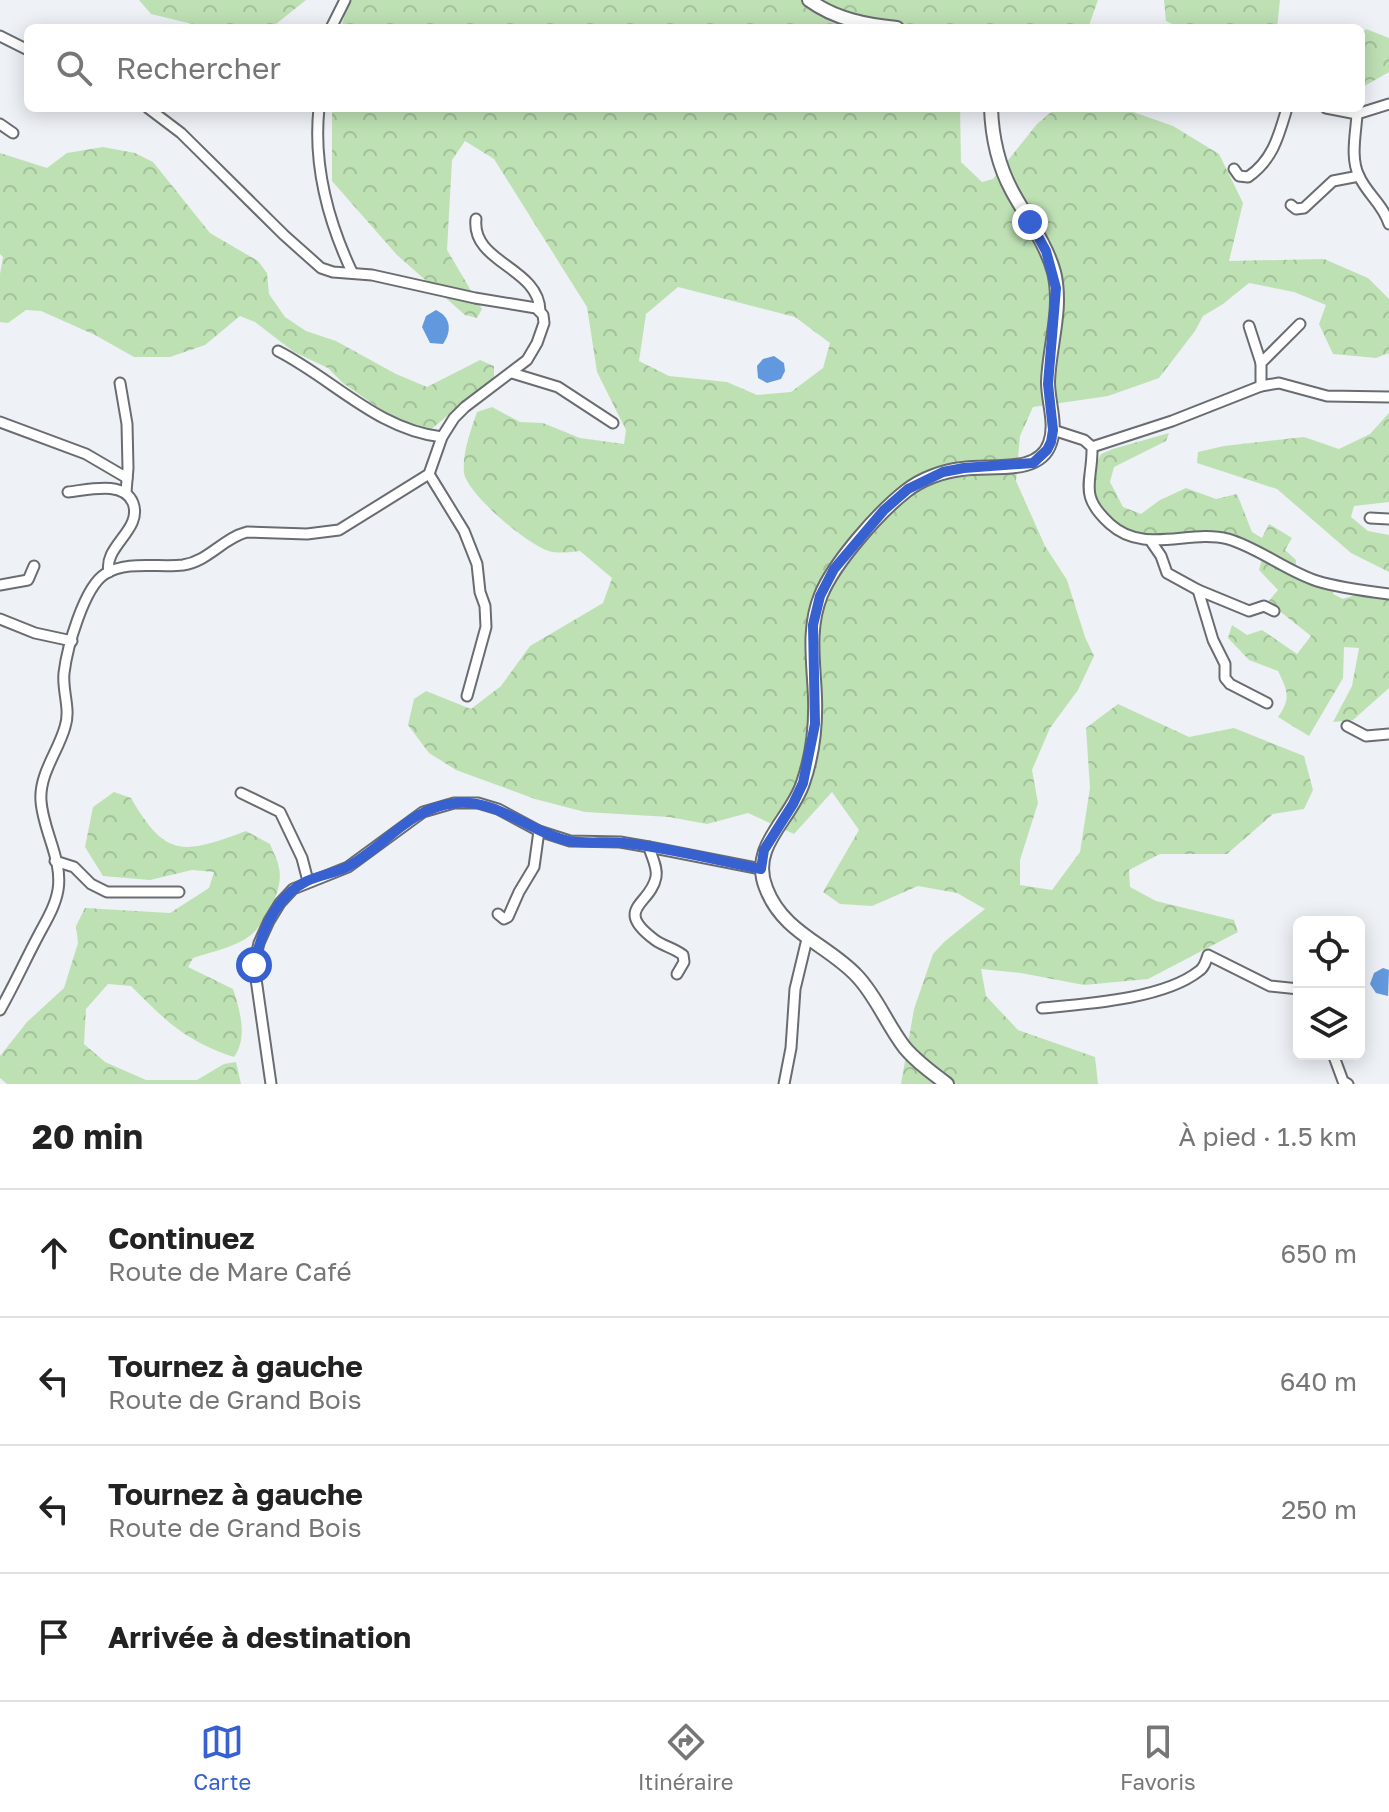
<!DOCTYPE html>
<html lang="fr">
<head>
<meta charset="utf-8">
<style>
	body { margin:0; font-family:"Golos Text",sans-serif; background:#f6f6f6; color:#222 }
	.controls { position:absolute; right:24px; bottom:24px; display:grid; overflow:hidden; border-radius:12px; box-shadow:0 4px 20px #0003 }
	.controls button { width:72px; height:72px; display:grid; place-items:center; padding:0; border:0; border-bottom:2px solid #e0e0e0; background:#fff; color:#222; font:40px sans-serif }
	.stop { position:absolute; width:24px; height:24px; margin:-18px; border:6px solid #3760d0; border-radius:50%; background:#fff }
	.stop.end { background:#3760d0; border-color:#fff; box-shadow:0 2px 8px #0008 }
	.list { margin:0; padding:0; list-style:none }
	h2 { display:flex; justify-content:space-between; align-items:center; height:104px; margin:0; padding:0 32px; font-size:34px }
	h2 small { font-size:26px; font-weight:400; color:#767676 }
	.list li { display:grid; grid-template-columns:52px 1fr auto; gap:24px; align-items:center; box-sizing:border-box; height:128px; padding:0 32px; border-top:2px solid #e0e0e0 }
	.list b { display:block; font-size:30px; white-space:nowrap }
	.list p { margin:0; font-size:26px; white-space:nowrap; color:#767676 }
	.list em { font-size:26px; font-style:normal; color:#767676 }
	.icon { flex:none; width:44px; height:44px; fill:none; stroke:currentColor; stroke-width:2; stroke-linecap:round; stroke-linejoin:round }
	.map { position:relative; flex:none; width:1389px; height:1084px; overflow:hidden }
	.search { position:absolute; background:#fff; box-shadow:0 4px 20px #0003; left:24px; right:24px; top:24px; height:88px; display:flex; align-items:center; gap:20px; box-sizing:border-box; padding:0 28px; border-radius:12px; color:#767676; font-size:30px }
	.sheet { height:616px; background:#fff }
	nav { display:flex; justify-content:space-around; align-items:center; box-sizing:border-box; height:112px; border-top:2px solid #e0e0e0; background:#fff; font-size:22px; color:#767676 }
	nav a { display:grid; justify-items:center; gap:4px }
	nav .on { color:#3760d0 }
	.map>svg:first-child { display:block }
</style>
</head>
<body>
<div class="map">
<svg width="1389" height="1084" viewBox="0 0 1389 1084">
	<defs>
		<pattern id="forest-crowns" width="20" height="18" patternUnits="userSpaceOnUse" patternTransform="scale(2)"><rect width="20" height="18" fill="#bee1b4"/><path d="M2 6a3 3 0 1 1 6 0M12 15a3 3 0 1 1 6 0" fill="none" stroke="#a2c09a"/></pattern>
	</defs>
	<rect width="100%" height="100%" fill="#eef1f6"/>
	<!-- forest -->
	<g fill="url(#forest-crowns)" fill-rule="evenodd">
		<path d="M139,0H306L271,28H209L151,14Z"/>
		<path d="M349,0H1098L1088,28H341Z"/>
		<path d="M1164,0H1280L1277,28H1180L1166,21Z"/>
		<path d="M1366,29L1389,38V72L1361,88V34Z"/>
		<path d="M332,108H960L961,162L982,182L993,179L1037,124L1056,108H1122L1173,126L1219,154L1243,203L1229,261L1324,259L1368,278L1389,299V353L1376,358L1333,354L1319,324L1326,305L1294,292L1249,283L1223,304L1203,316L1195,331L1159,378L1108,396L1033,407L1020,436L1016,481L1045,546L1067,580L1085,637L1094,656L1078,690L1050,728L1032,770L1038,803L1020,860V885L1052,890L1080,852L1090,788L1086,728L1118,704L1189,737L1234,728L1304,756L1313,790L1304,809L1273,814L1227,854H1160L1129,870L1130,887L1156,901L1234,920L1238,932L1148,979L1084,985L1021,973L981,969L986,996L1018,1030L1095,1057L1098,1084H901L914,1009L933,954L944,942L985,909L957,893L918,886L872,906L840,904L823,892L859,830L832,792L794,834L748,813L707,824L669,817L585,812L535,799L456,770L429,753L408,725L414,699L426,691L471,709L501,686L530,646L603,603L612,578L580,551C571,552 558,554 549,551C528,545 468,495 464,473C462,453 471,430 477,412L492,407L520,422L543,423L580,438L624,444L626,430L597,372L587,307L494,159L465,141L452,160L447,250L482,309L477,318L465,315L397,255L332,181ZM678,287L795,317L830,343L823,368L791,392L757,395L727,382L669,376L639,361L646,314Z"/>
		<path d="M103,147L135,153L153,162L210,233L258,261L267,273L269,294L285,317L306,331L336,341L396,374L427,387L480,360L494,366V377L429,431L396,420L343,383L328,368L294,352L255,322L240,316L205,345L170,357H134L95,335L41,311L26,310L8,323L0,322V274L3,257L0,254V153L47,168L67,153Z"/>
		<path d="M1389,413V502L1354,506L1351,517L1368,531L1389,535V572L1351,553L1277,489L1197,463L1198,452L1224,446L1304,437L1339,449L1370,434Z"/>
		<path d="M1169,433L1166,441L1114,467L1110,482L1123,507L1141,514L1160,500L1186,488L1216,499L1237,494L1252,532L1262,538L1269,524L1292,538L1285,550L1296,560L1295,574L1335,590L1333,594L1343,599L1355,595L1389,599V688L1353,720L1333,722L1352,686L1359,648L1344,647L1343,678L1309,736L1278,717C1291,699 1288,691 1278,671L1249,660L1228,638L1232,625L1247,635L1262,630L1297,654L1311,636L1268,602L1278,590L1259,570L1262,559C1223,506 1129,574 1098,502C1091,485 1092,470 1101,454L1113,449Z"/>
		<path d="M114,792L131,798C166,859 184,854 246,831L270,844C273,852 278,860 279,868C284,888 266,922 251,935C236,947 211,952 193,958L188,967L233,989C240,1010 248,1038 234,1057C185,1041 166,1021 131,986L108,984L86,1009L84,1044L105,1062L146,1080H197L224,1064L236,1062L241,1084H7L0,1078V1056L27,1022L64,988L78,943L76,926L85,908L170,913L209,888L214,872L192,870L150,880L103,876L85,847L93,807Z"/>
	</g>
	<!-- water -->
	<g fill="#6298dd">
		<path d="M436,310C451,317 452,331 443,344L430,343L422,327L426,316Z"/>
		<path d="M774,356L784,363L785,371L781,379L767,383L758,378L757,366L763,359Z"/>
		<path d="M1383,968L1389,970L1388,996L1376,993L1370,984L1374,973Z"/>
	</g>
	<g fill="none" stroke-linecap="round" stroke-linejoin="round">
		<defs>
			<g id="minor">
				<path d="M331,28L345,0"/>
				<path d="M0,36L28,50"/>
				<path d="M319,108C313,165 328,221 352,272"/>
				<path d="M1326,108L1357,114L1389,104"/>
				<path d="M1357,114C1356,133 1350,158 1359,176C1367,194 1383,204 1389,224"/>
				<path d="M0,124L13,133"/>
				<path d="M1234,169L1239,176L1248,177C1273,160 1279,135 1287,108"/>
				<path d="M1291,205L1296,209L1304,208L1333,181L1359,176"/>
				<path d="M476,219C471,263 539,267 540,311"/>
				<path d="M1249,326L1261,363"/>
				<path d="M278,351C333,379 378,430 442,437"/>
				<path d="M512,373L558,387L613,423"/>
				<path d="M120,383L127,424L128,468L126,492"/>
				<path d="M1261,386V363L1300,324"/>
				<path d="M0,422L86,454L127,478"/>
				<path d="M1053,430L1084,440L1092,447C1093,482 1077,494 1110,524C1144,555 1189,529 1228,539C1259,548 1286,571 1317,581C1340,588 1365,591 1389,594"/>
				<path d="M1092,447L1172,421L1261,386L1279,383L1327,396L1389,397"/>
				<path d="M429,474L464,531L477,564L480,592L485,606L486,627L467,696"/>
				<path d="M68,492C88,490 124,480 133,503C143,530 103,546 109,572"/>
				<path d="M1370,518L1389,519"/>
				<path d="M1150,540L1161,556L1167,573L1198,590"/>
				<path d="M0,585L28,580L34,566"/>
				<path d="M0,619L35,633L72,641"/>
				<path d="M1267,703L1230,684L1225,678V664L1213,640L1198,590L1249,611L1264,606L1274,611"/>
				<path d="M1347,726L1366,736L1389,734"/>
				<path d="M241,793L280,812L302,858L308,881"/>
				<path d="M649,847C651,856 658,867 656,877C651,905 612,908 655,940C663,946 674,948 683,955L684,962L677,974"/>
				<path d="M55,861L74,867L91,884L107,892H179"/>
				<path d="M498,914L504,919L508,917L519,892L534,867L539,831"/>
				<path d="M1042,1008C1086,1004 1164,999 1199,971C1204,968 1206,961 1208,955L1270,986L1299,989"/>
				<path d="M0,1010C13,987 24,963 36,940C44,924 55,908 58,890C63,860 43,831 41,801C39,774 58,752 65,727C71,709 62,691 64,673C67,648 84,587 105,574C127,560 159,568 183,565C209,561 223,538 247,532L307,534L339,530L429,474L442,437L454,418L465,407L527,360L537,343L544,323L543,315L536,308L475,298L372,275L333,272L321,268L284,235L181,133L148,108"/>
				<path d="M1333,1054L1343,1081L1348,1084"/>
				<path d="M271,1084L254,965L259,943L269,921L280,903L293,889L348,867L423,812L454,803H478L498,809L539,831L570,841L620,842L649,847L761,869"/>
				<path d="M784,1084L791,1048L795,989L807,939"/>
			</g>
			<g id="major">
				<path d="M809,0C835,19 866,25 897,28"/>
				<path d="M947,1084C932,1073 917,1062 905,1048C887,1025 877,997 857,976C827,944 783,933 766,888C749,846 791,820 803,783C812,757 816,726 815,698C814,664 807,629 821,595C834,563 878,513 906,491C921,479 943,471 962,469C989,464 1039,476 1050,443C1057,424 1048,402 1048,382C1049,346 1063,309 1054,272C1046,243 1026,217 1012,191C998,165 992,137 991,108"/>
			</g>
		</defs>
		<!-- minor casing -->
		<use href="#minor" stroke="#696c70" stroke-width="13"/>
		<!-- major casing -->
		<use href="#major" stroke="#696c70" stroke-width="16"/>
		<!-- minor -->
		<use href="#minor" stroke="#fff" stroke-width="9"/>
		<!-- major -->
		<use href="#major" stroke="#fff" stroke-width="12"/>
	</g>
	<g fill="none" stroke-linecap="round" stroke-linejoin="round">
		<!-- route -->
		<path stroke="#3760d0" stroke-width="10" d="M254,965C261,933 276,896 307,881C320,875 335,873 347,867C386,846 408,808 456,803C498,799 529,832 569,841C587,844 606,841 624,843C670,848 715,860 761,869L764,850L793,804L803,783L815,724L813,625L820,596L834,569L884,510L908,489L943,472L964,468L1033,463L1047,450L1051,442L1053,430L1048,384L1056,288L1046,251L1030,222"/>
	</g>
</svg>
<div class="controls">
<button><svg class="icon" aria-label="locate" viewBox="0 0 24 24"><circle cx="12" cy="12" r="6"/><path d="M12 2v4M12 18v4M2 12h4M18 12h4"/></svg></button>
<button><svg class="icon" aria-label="layers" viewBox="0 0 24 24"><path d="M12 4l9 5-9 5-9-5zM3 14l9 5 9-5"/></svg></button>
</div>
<div class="stop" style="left:254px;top:965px"></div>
<div class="stop end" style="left:1030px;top:222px"></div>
<div class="search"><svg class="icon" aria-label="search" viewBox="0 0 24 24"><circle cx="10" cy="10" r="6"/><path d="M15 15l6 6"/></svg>Rechercher</div>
</div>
<section class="sheet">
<h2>20 min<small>À pied · 1.5 km</small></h2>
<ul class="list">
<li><svg class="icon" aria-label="ahead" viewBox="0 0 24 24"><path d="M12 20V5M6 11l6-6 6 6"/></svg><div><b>Continuez</b><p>Route de Mare Café</p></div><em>650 m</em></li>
<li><svg class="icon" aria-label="left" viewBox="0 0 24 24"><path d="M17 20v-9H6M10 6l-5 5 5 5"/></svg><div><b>Tournez à gauche</b><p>Route de Grand Bois</p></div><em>640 m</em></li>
<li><svg class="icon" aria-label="left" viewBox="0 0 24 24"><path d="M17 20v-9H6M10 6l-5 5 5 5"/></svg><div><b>Tournez à gauche</b><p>Route de Grand Bois</p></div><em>250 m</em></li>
<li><svg class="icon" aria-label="arrive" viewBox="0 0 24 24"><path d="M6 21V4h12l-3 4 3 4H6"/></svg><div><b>Arrivée à destination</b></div></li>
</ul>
</section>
<nav>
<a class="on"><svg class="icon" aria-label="map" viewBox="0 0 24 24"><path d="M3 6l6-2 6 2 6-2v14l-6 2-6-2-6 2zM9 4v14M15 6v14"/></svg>Carte</a>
<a><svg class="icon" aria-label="directions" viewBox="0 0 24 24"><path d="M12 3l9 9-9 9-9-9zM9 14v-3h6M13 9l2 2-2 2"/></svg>Itinéraire</a>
<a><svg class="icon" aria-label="saved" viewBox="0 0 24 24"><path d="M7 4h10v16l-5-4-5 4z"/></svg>Favoris</a>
</nav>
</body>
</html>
